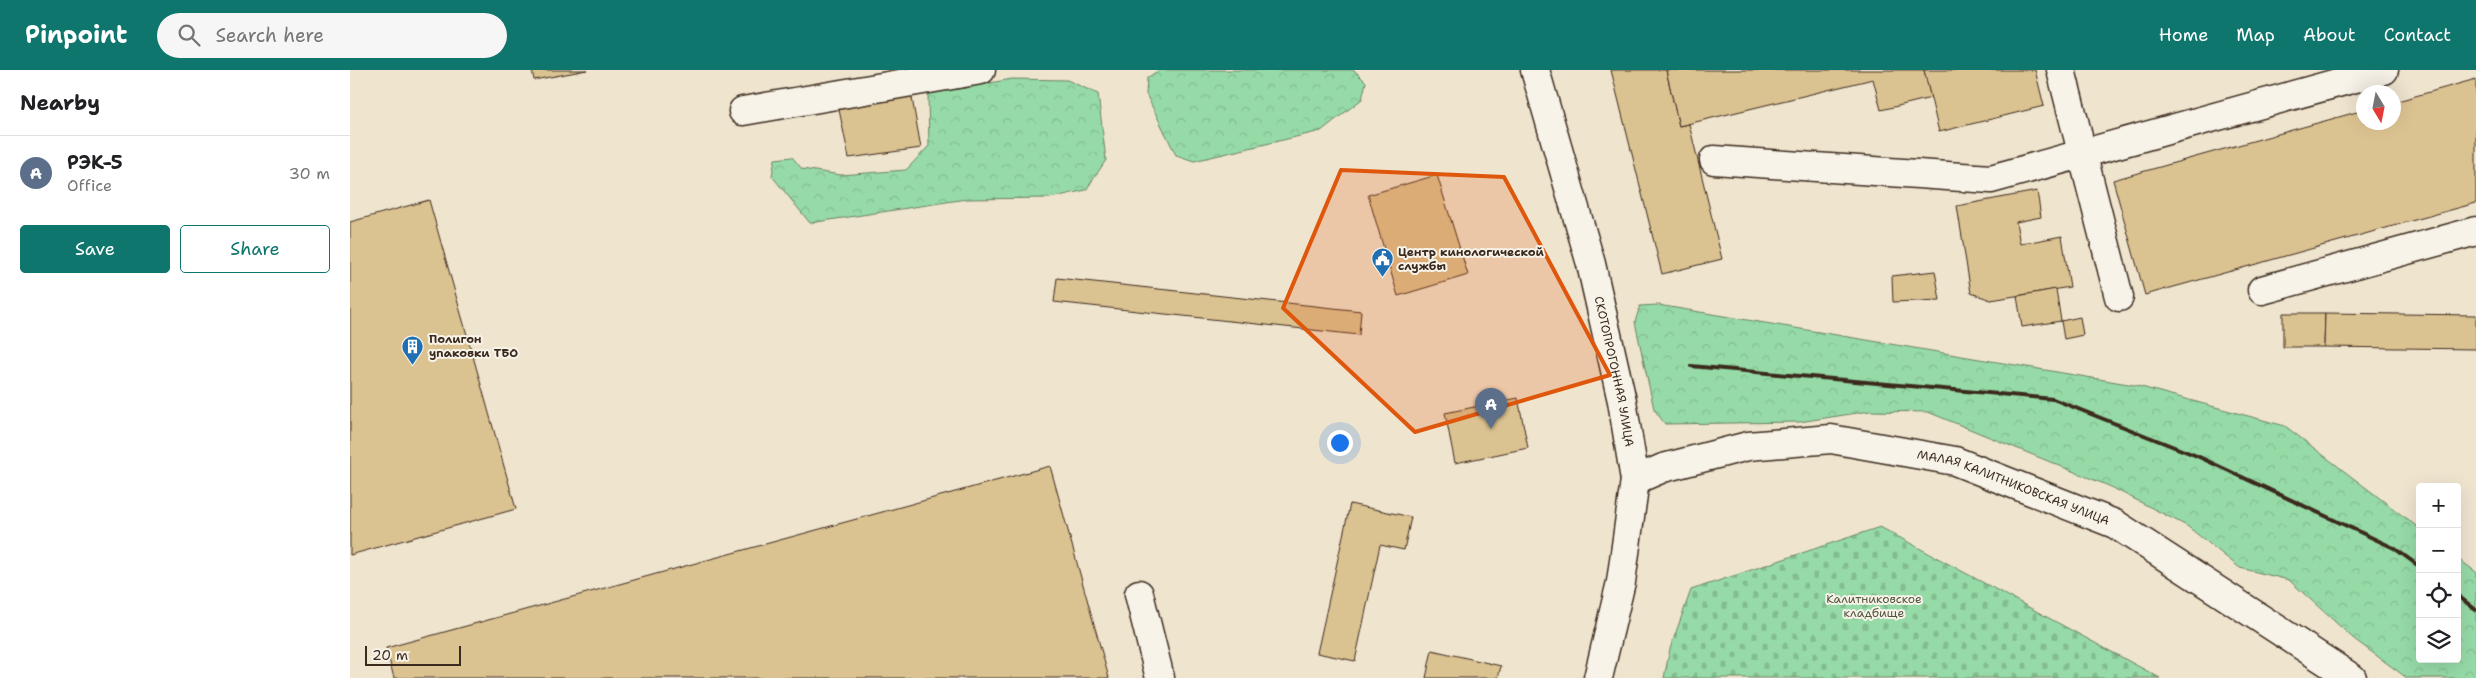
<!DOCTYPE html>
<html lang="en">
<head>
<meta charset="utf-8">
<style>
	body { margin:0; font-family:"Shantell Sans",sans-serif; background:#f6f6f6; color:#202124 }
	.controls { position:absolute; right:15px; bottom:15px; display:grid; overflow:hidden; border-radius:5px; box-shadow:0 5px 20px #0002 }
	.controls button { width:45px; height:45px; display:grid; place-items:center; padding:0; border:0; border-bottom:1px solid #e0e0e0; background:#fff; color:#202124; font:25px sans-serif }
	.compass { position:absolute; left:2006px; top:15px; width:45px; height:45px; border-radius:50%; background:#fff; box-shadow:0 5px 20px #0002; rotate:170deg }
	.scale { position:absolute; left:15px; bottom:12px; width:96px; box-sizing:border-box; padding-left:5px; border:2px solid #3b2a1e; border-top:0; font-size:14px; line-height:18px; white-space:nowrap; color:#3b2a1e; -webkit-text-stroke:4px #f7f3e8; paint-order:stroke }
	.you { position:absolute; left:989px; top:372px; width:18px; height:18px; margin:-12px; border:4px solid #fff; border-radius:50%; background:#1a73e8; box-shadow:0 0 0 8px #1a73e833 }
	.badge { display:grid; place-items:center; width:32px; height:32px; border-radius:50%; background:#0f766e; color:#fff; font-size:16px; font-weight:700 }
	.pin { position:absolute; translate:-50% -41px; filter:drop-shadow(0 1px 2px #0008) }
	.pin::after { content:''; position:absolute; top:26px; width:18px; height:15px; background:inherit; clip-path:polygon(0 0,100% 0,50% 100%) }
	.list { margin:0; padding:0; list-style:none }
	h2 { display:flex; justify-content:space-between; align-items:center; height:65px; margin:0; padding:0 20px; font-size:21px }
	h2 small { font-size:16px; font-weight:400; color:#757577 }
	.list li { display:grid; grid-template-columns:32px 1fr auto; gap:15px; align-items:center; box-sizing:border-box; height:75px; padding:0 20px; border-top:1px solid #e0e0e0 }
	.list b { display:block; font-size:19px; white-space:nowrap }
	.list p { margin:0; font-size:16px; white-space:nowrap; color:#757577 }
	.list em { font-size:16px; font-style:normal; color:#757577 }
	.actions { display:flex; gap:10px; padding:15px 20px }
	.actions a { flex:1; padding:11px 0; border:1px solid #0f766e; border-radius:5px; text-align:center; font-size:18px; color:#0f766e }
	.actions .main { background:#0f766e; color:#fff }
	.icon { flex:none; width:28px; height:28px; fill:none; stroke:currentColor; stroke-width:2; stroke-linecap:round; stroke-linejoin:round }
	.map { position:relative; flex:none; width:2126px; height:608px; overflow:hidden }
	header { display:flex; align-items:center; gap:30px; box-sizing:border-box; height:70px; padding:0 25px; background:#0f766e; color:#fff }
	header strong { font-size:24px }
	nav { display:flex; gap:28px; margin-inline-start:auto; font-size:18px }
	.search { width:350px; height:45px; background:#f6f6f6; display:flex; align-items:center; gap:12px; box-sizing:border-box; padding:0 18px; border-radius:28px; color:#757577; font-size:19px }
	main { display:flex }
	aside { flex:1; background:#fff }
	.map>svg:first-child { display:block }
</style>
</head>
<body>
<header>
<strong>Pinpoint</strong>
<div class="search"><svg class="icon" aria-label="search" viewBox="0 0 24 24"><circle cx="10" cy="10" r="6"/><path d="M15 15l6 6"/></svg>Search here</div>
<nav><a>Home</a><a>Map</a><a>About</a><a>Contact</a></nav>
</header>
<main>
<aside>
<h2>Nearby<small></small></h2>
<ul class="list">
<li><span class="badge" style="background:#5c6f8a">A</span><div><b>РЭК-5</b><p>Office</p></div><em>30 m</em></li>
</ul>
<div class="actions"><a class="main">Save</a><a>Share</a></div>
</aside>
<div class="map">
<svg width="2126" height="608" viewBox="0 0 2126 608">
	<defs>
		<pattern id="forest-crowns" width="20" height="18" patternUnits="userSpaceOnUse" patternTransform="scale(1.25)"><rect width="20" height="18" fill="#96dba7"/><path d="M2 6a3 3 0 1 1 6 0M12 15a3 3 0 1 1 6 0" fill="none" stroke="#82bc8f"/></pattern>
		<pattern id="cemetery-stones" width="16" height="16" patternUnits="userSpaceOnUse" patternTransform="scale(1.25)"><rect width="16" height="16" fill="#96dba7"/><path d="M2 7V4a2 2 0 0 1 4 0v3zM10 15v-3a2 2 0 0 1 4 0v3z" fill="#82bc8f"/></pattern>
	</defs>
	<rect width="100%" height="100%" fill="#efe4ce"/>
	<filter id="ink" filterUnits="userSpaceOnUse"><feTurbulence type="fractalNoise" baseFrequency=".02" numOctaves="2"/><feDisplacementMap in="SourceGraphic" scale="10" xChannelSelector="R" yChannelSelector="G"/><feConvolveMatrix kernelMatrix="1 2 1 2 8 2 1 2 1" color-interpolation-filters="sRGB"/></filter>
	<g filter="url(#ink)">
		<!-- forest -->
		<g fill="url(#forest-crowns)" stroke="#688262">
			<path d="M809,0H1004L1016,12L1012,29L971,61L844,91L826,85L796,24L797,8Z"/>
			<path d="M662,9L717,10L748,24L756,90L736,120L700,128L616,129L460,153L422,106L425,89L442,87L452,99L491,105L556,100L579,76L578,24Z"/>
			<path d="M1308,235L1784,315L1935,356L2070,459V589H2107V488L2126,502V608H2057L2004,569L1939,510L1890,498L1837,456L1759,416L1578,342L1520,341L1449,352L1315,354L1304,339L1285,252L1290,236Z"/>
		</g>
		<!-- cemetery -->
		<path fill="url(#cemetery-stones)" stroke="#688262" d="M1530,457L1810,608H1314L1320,579L1341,520Z"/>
		<!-- building -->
		<g fill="#dbc291" stroke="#3b2a1e">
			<path d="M182,0H237L184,10Z"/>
			<path d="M1261,0H1316L1329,56L1339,54L1372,189L1312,204Z"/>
			<path d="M1316,0H1574L1581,28L1531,40L1523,9L1329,56Z"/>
			<path d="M1574,0H1685L1694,36L1589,62Z"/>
			<path d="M2126,9V133L1795,225L1763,110L2014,40V52H2044V32Z"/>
			<path d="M560,17L571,78L499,88L487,30Z"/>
			<path d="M1087,105L1118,205L1048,226L1018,125Z"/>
			<path d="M1687,121L1691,147L1666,152L1670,174L1712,166L1720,217L1641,230L1621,223L1607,136Z"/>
			<path d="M79,130L166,439L0,485V152Z"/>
			<path d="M1585,201L1590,230L1543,232L1542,206Z"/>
			<path d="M707,208L1011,241L1009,265L704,232Z"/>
			<path d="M1706,219L1711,251L1672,257L1667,226Z"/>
			<path d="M1933,243H1975L1974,277H1933Z"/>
			<path d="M1975,243L2126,245V279L1974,277Z"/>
			<path d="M1730,247L1733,265L1714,269L1711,251Z"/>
			<path d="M1168,328L1178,378L1105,393L1095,343Z"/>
			<path d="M700,396L759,608H44L36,578Z"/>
			<path d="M1000,434L1061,447L1054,480L1030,475L1005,591L967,583Z"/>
			<path d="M1082,580L1151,596L1148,608H1076Z"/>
		</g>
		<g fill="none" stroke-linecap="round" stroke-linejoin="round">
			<defs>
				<g id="minor">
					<path id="s1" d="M1185,0L1241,194L1272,331L1285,410L1271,512L1248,608"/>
					<path d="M1711,0L1769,227"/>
					<path d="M393,41L631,0"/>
					<path d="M1364,90L1641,109L2034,0"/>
					<path d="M1912,220L2126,161"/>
					<path id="s2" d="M1285,410L1313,398L1398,376L1481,369L1605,391L1765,454L2002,608"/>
					<path d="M789,524L810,608"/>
				</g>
			</defs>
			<!-- minor casing -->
			<use href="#minor" stroke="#3b2a1e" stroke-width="31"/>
			<!-- minor -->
			<use href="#minor" stroke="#f7f3e8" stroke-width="28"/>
			<!-- rail -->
			<g stroke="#3b2a1e" stroke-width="4">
				<path d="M1341,296L1703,329L1847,386L2044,478L2070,497"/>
				<path d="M2107,525L2126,540"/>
			</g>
		</g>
	</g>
	<!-- marked area -->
	<path fill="#df570d" fill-opacity="0.2" stroke="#df570d" stroke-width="4" stroke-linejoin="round" d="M991,100L1154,107L1260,305L1065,362L933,238Z"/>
	<!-- icons -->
	<defs>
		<symbol id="civic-pin" viewBox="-11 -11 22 30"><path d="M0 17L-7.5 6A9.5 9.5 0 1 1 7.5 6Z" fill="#1f6fb2" stroke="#f7f3e8"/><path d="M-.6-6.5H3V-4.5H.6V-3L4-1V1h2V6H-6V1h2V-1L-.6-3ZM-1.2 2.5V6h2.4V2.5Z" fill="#fff"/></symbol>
		<symbol id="building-pin" viewBox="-11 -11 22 30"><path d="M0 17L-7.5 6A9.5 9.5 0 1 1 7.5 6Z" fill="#1f6fb2" stroke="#f7f3e8"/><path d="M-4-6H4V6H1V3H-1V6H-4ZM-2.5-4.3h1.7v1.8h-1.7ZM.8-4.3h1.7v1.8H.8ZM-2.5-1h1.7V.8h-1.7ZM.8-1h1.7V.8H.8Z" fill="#fff"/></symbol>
	</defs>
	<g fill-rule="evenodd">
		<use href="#civic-pin" x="1020" y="176" width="25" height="34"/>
		<use href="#building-pin" x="50" y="264" width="25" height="34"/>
	</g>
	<g text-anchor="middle" stroke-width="4" stroke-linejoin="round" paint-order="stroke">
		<!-- poi labels -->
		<g font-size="12" font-weight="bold" fill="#3b2a1e" stroke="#f7f3e8" text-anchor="start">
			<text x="1048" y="186">Центр кинологической<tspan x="1048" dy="14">службы</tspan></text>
			<text x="79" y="273">Полигон<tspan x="79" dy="14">упаковки ТБО</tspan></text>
		</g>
		<!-- street labels -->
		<g font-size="12" fill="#3b2a1e" stroke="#f7f3e8">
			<text dy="4" stroke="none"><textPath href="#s1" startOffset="312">СКОТОПРОГОННАЯ УЛИЦА</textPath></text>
			<text dy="4" stroke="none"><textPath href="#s2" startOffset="391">МАЛАЯ КАЛИТНИКОВСКАЯ УЛИЦА</textPath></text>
		</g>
		<!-- park labels -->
		<g font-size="12" fill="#525640" stroke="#f7f3e8">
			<text x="1524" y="533">Калитниковское<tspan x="1524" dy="14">кладбище</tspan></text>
		</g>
	</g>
</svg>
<div class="controls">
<button>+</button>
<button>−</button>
<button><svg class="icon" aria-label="locate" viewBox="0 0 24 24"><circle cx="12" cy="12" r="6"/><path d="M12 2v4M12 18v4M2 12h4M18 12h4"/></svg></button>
<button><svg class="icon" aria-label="layers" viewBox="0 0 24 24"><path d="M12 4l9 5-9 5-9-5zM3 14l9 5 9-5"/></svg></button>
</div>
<svg class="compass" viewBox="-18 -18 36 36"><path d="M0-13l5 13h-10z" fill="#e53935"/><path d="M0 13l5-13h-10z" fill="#757577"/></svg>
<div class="scale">20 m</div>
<div class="you"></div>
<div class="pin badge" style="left:1141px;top:359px;background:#5c6f8a">A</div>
</div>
</main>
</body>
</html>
